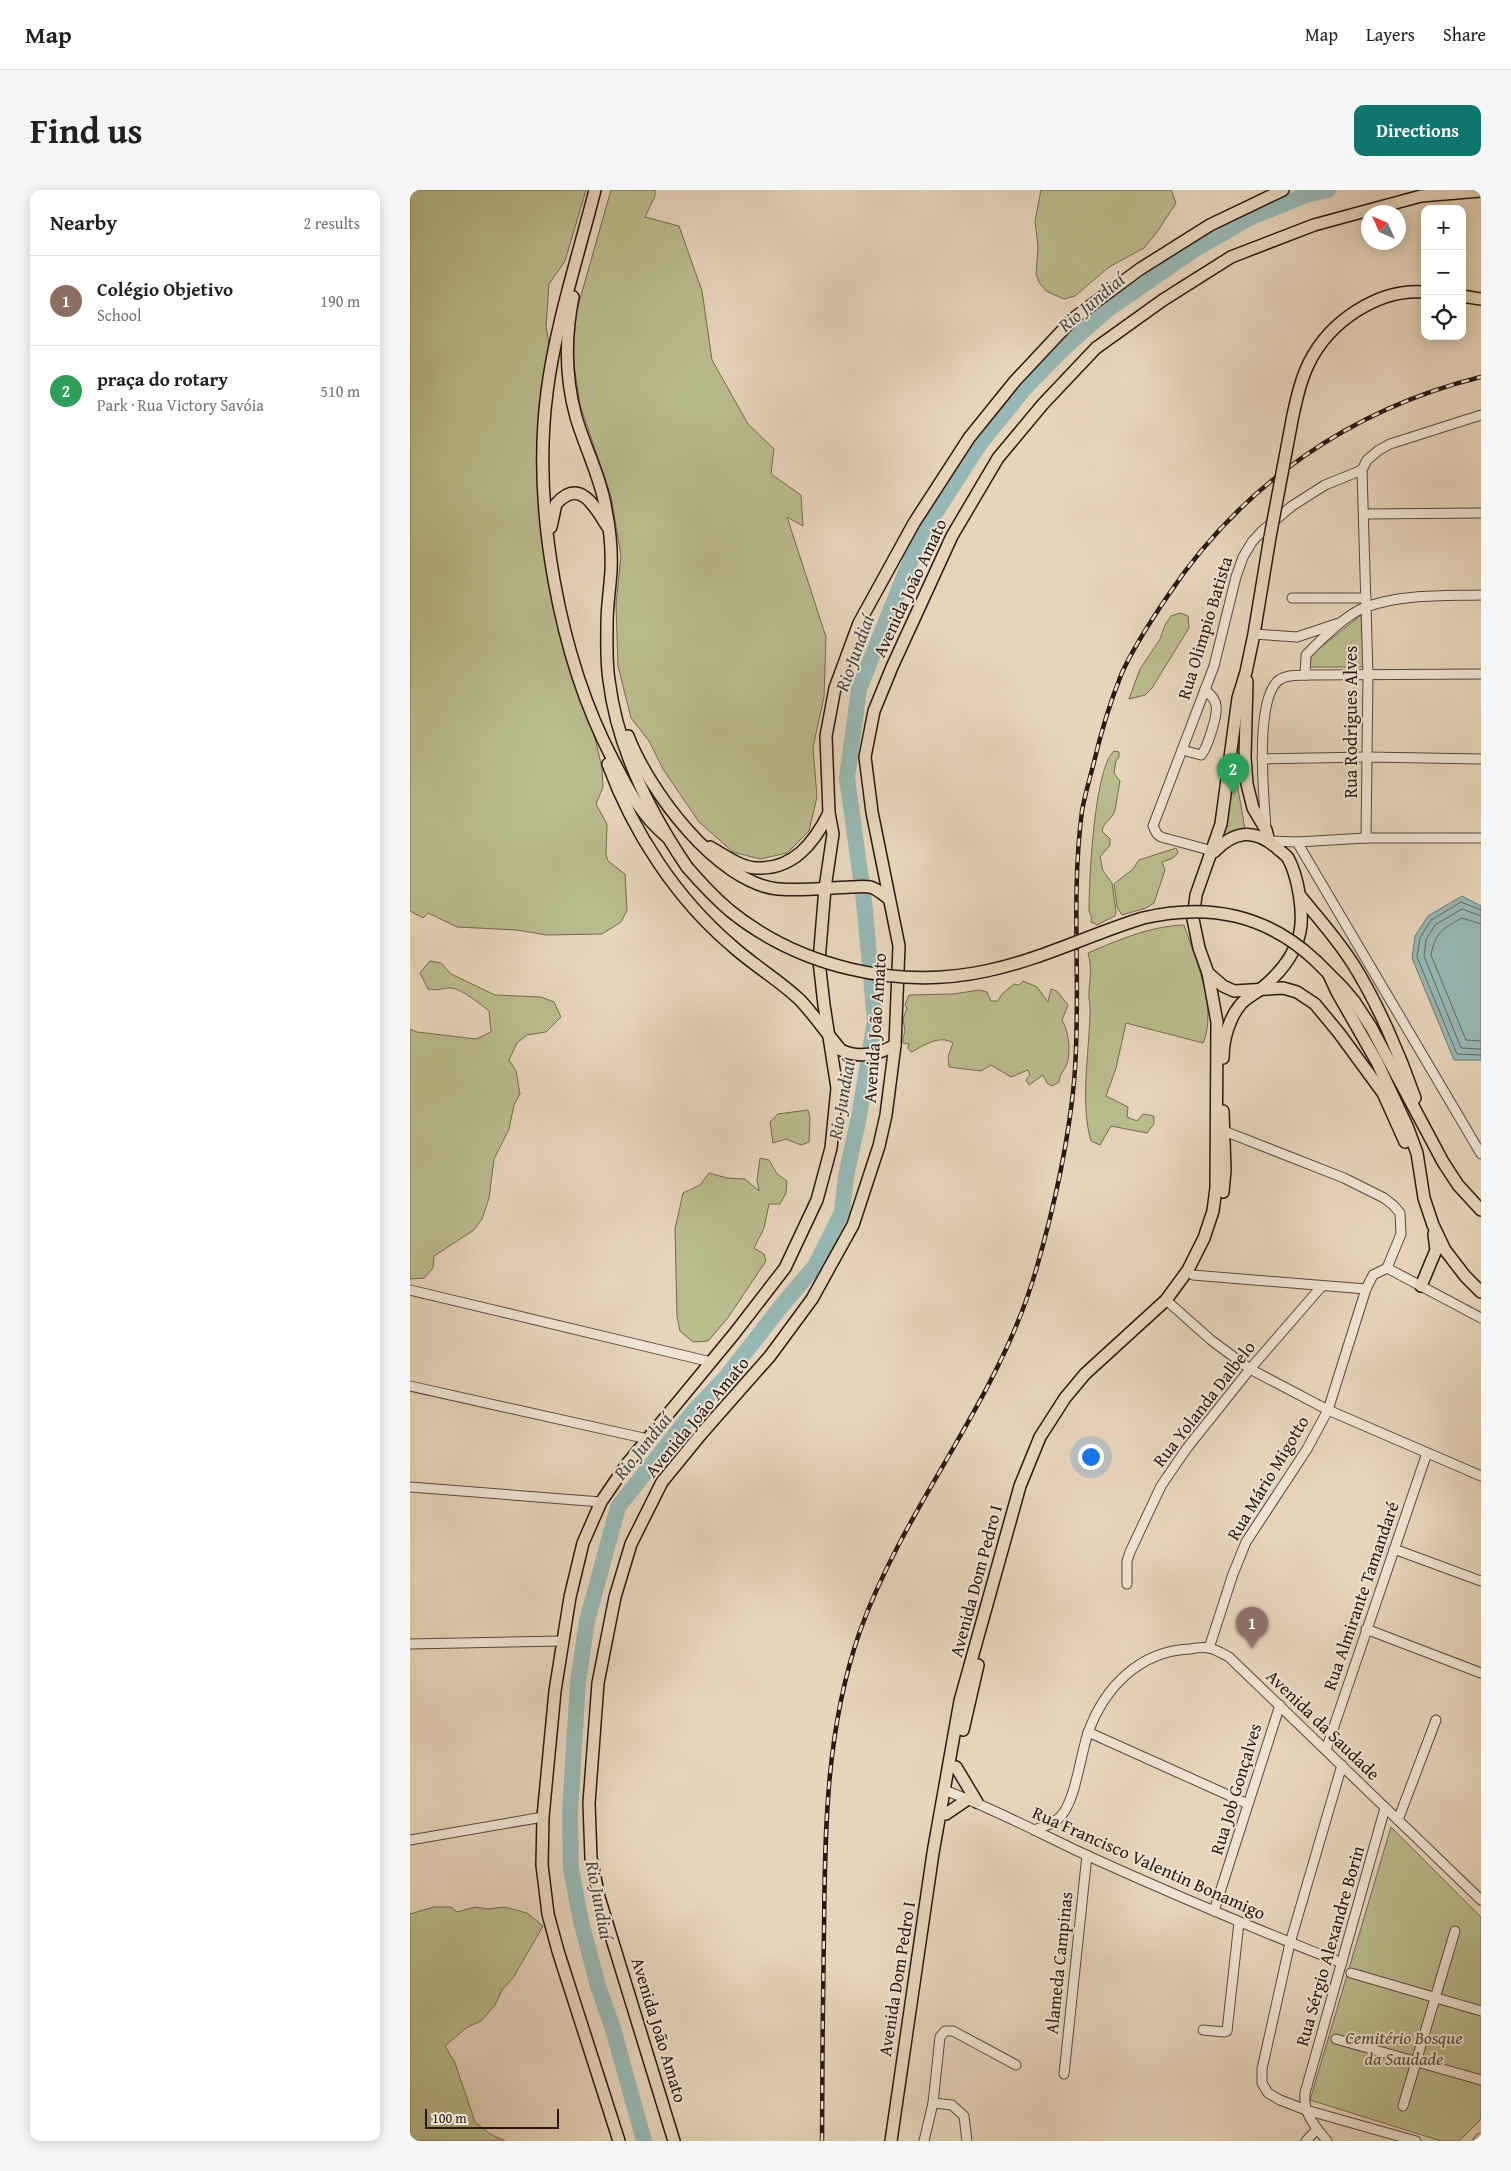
<!DOCTYPE html>
<html lang="en">
<head>
<meta charset="utf-8">
<style>
	body { margin:0; font-family:"Gentium Book Plus",serif; background:#f6f6f6; color:#202124 }
	.controls { position:absolute; right:15px; top:15px; display:grid; overflow:hidden; border-radius:10px; box-shadow:0 2px 12px #0003 }
	.controls button { width:45px; height:45px; display:grid; place-items:center; padding:0; border:0; border-bottom:1px solid #e0e0e0; background:#fff; color:#202124; font:25px sans-serif }
	.compass { position:absolute; left:951px; top:15px; width:45px; height:45px; border-radius:50%; background:#fff; box-shadow:0 2px 12px #0003; rotate:315deg }
	.scale { position:absolute; left:15px; bottom:12px; width:134px; box-sizing:border-box; padding-left:5px; border:2px solid #291912; border-top:0; font-size:14px; line-height:18px; white-space:nowrap; color:#291912; -webkit-text-stroke:4px #efe4d3; paint-order:stroke }
	.you { position:absolute; left:680px; top:1266px; width:18px; height:18px; margin:-12px; border:4px solid #fff; border-radius:50%; background:#1a73e8; box-shadow:0 0 0 8px #1a73e833 }
	.badge { display:grid; place-items:center; width:32px; height:32px; border-radius:50%; background:#0f766e; color:#fff; font-size:16px; font-weight:700 }
	.pin { position:absolute; translate:-50% -41px; filter:drop-shadow(0 1px 2px #0008) }
	.pin::after { content:''; position:absolute; top:26px; width:18px; height:15px; background:inherit; clip-path:polygon(0 0,100% 0,50% 100%) }
	.list { margin:0; padding:0; list-style:none }
	h2 { display:flex; justify-content:space-between; align-items:center; height:65px; margin:0; padding:0 20px; font-size:21px }
	h2 small { font-size:16px; font-weight:400; color:#757577 }
	.list li { display:grid; grid-template-columns:32px 1fr auto; gap:15px; align-items:center; box-sizing:border-box; height:90px; padding:0 20px; border-top:1px solid #e0e0e0 }
	.list b { display:block; font-size:19px; white-space:nowrap }
	.list p { margin:0; font-size:16px; white-space:nowrap; color:#757577 }
	.list em { font-size:16px; font-style:normal; color:#757577 }
	.icon { flex:none; width:28px; height:28px; fill:none; stroke:currentColor; stroke-width:2; stroke-linecap:round; stroke-linejoin:round }
	.map { position:relative; flex:none; width:1071px; height:1951px; overflow:hidden; border-radius:10px }
	header { display:flex; align-items:center; gap:30px; box-sizing:border-box; height:70px; padding:0 25px; background:#fff; border-bottom:1px solid #e0e0e0 }
	header strong { font-size:24px }
	nav { display:flex; gap:28px; margin-inline-start:auto; font-size:18px }
	.intro { display:flex; align-items:center; justify-content:space-between; box-sizing:border-box; height:120px; padding:0 30px }
	h1 { margin:0; font-size:35px }
	.button { padding:12px 22px; border-radius:10px; background:#0f766e; color:#fff; font-size:18px; font-weight:700 }
	main { display:flex; gap:30px; padding:0 30px }
	aside { flex:1; background:#fff; border-radius:10px; box-shadow:0 2px 12px #0003 }
	.map>svg:first-child { display:block }
</style>
</head>
<body>
<header>
<strong>Map</strong>
<nav><a>Map</a><a>Layers</a><a>Share</a></nav>
</header>
<div class="intro"><h1>Find us</h1><a class="button">Directions</a></div>
<main>
<aside>
<h2>Nearby<small>2 results</small></h2>
<ul class="list">
<li><span class="badge" style="background:#8d6e63">1</span><div><b>Colégio Objetivo</b><p>School</p></div><em>190 m</em></li>
<li><span class="badge" style="background:#2e9e5b">2</span><div><b>praça do rotary</b><p>Park · Rua Victory Savóia</p></div><em>510 m</em></li>
</ul>
</aside>
<div class="map">
<svg width="1071" height="1951" viewBox="0 0 1071 1951">
	<rect width="100%" height="100%" fill="#e7d5bb"/>
	<filter id="stains"><feTurbulence type="fractalNoise" baseFrequency=".004" numOctaves="4"/><feColorMatrix values="0 0 0 0 .2 0 0 0 0 .09 0 0 0 0 .02 0 0 0 .5 -.17"/></filter>
	<radialGradient id="worn" r=".72"><stop offset=".6" stop-color="#630" stop-opacity="0"/><stop offset="1" stop-color="#630" stop-opacity=".3"/></radialGradient>
	<!-- green -->
	<g fill="#babc8d" stroke="#726a50">
		<path d="M0,0H176L155,71L139,94L136,137L140,159L130,315L192,578L193,597L186,614L197,634L196,665L198,671L215,684L217,720L211,732L192,744L136,745L107,740L47,737L18,723L13,728L0,721Z"/>
		<path d="M201,0H245V6L235,27L269,36L292,101L302,170L338,234L364,259L361,284L391,305L393,336L377,327L416,447L414,507L403,557L407,607L399,641L377,663L350,669L323,662L289,632L253,579L239,551L221,528L208,476L206,414L211,366L201,306L170,215L161,155L164,130Z"/>
		<path d="M631,0H761L766,13L747,42L734,58L699,77L665,106L654,109L636,101L629,92L626,84L628,57L625,31Z"/>
		<path d="M770,423L778,426L779,438L742,498L735,505L719,509L730,479L750,449L755,435L761,426Z"/>
		<path d="M951,425L955,477H899L900,466Z"/>
		<path d="M704,561L709,562V567L706,571L704,583L710,591C708,600 707,611 705,620C702,630 694,631 692,641L700,649V655L690,667L693,681L702,693L706,722L705,726L687,735L681,732L682,728L679,721C679,692 684,578 704,561Z"/>
		<path d="M823,570L835,639L811,646Z"/>
		<path d="M766,658L768,663L763,668L752,672L755,680L744,713L736,718L712,725L707,717L704,694L723,679L729,670Z"/>
		<path d="M774,735C785,768 808,819 793,853L716,833L706,878L696,906L718,917L717,927L727,931L733,924L744,926V934L737,943L701,936L690,955L681,951C670,914 679,863 680,824C681,816 678,808 679,801C680,789 682,775 678,763C708,750 741,736 774,735Z"/>
		<path d="M20,771L31,773L41,784L85,805L131,807L144,812L151,827L136,842L117,845L107,853L99,870L106,881L110,904L104,915L99,939L84,969L79,1008L72,1029L64,1040L24,1066L23,1078L14,1088L0,1089V839L7,842L66,849L81,842L79,821C70,814 52,799 41,798C32,798 28,801 18,799L10,783Z"/>
		<path d="M613,791L627,797L638,812L641,799L647,801L658,815L652,830C659,841 662,866 655,878C652,883 650,885 649,892L642,896L637,893L633,885L619,895L616,890L620,885L618,880L601,887L581,875L571,881L539,877L538,867L543,853C529,844 514,856 501,862L498,858L499,854L493,853V848L495,841L493,829L497,818L495,815L499,805L543,804L569,800L577,802L581,811H588L592,804L604,794L609,795Z"/>
		<path d="M398,920L400,928L399,952L391,955L376,949L363,953L360,932L368,924Z"/>
		<path d="M350,968L359,970L367,984L377,991L376,1003L370,1014H359L354,1038L344,1058L354,1064L356,1071L317,1129L298,1151L283,1152L270,1141L267,1126L265,1039L273,1003L290,995L299,983L317,988L335,989L349,1001L347,990Z"/>
		<path d="M981,1637L1071,1727V1929L1049,1951H1031L900,1910Z"/>
		<path d="M24,1717H41L47,1722L65,1717L78,1719L94,1717L117,1723L133,1736L103,1788L92,1800L85,1815L71,1831L56,1838L35,1856L45,1873L65,1932L80,1944L95,1951H0V1724Z"/>
	</g>
	<!-- water -->
	<path fill="#97b8b4" stroke="#6b7873" d="M1052,706L1071,716V870H1044L1002,768L1005,746L1018,726Z"/>
	<g fill="none" stroke-linecap="round" stroke-linejoin="round">
		<!-- shore -->
		<g stroke="#606863" stroke-width="1">
			<path d="M1071,720L1051,712L1021,730L1010,748L1007,767L1047,864L1071,865"/>
			<path d="M1071,726L1052,719L1025,735L1016,750L1014,766L1051,858L1071,859"/>
			<path d="M1071,734L1052,728C1033,738 1025,743 1021,765L1056,850L1071,851"/>
		</g>
		<!-- river -->
		<path stroke="#97b8b4" stroke-width="16" d="M234,1951L203,1839L188,1796L171,1731L161,1679L160,1622L168,1492L177,1431L208,1317L284,1221L317,1186L369,1119L405,1076L432,1022L436,986L449,927L465,831L454,711L437,588L449,499L510,347L569,255L614,199L653,159L697,120L784,60L839,28L896,5L918,0"/>
		<defs>
			<g id="minor">
				<path d="M952,280L958,485L956,648"/>
				<path d="M954,324L1071,323"/>
				<path d="M882,408H956"/>
				<path d="M844,444L887,447L929,433"/>
				<path d="M895,485L896,465C910,450 938,423 956,417C992,404 1034,406 1071,405"/>
				<path d="M772,560L791,565C797,559 808,525 806,516C806,509 799,504 795,499"/>
				<path d="M852,569L958,567L1071,569"/>
				<path d="M856,639C854,609 844,509 869,490C877,484 890,486 900,485L1071,484"/>
				<path d="M859,651L887,652L956,648H1071"/>
				<path d="M887,652L1071,964"/>
				<path d="M803,661L751,647L747,644L743,636L804,476L826,387L833,367L842,352L852,341L882,316L915,295L952,280L957,270L969,260L980,254L1071,225"/>
				<path d="M809,939L934,988L974,1008L983,1015L990,1023L991,1044L977,1078"/>
				<path d="M783,1085L956,1099"/>
				<path d="M0,1100L301,1172"/>
				<path d="M756,1110L801,1150L840,1179L918,1220L1071,1286"/>
				<path d="M0,1196L238,1249"/>
				<path d="M0,1297L191,1312"/>
				<path d="M984,1359L1071,1391"/>
				<path d="M717,1394V1371L720,1362L751,1296L777,1258L840,1179L912,1096"/>
				<path d="M956,1439L1071,1483"/>
				<path d="M0,1454L153,1451"/>
				<path d="M799,1458L823,1384L836,1352L897,1259L918,1220L956,1099L963,1085L977,1078L1071,1128"/>
				<path d="M678,1542L838,1614"/>
				<path d="M916,1560L1017,1263"/>
				<path d="M932,1575L880,1753L852,1879V1893L858,1903L870,1910L896,1920L1006,1951"/>
				<path d="M534,1600C583,1618 629,1643 676,1665C760,1703 845,1739 932,1773"/>
				<path d="M988,1630L1026,1530"/>
				<path d="M624,1640C633,1637 645,1633 651,1626C666,1609 670,1566 678,1543C694,1498 729,1461 780,1459C785,1458 793,1457 799,1458C805,1459 813,1464 819,1467L1071,1710"/>
				<path d="M0,1650L133,1627"/>
				<path d="M804,1721L870,1515"/>
				<path d="M941,1783L1071,1821"/>
				<path d="M793,1840L814,1842L817,1841L829,1732"/>
				<path d="M926,1849L1071,1890"/>
				<path d="M654,1884L677,1665"/>
				<path d="M523,1913L530,1847L535,1841H543L606,1875"/>
				<path d="M993,1916L1045,1741"/>
				<path d="M514,1951L523,1913L542,1915L554,1926L557,1951"/>
				<path d="M896,1951L907,1939"/>
				<path d="M917,1951C905,1936 893,1924 895,1903L975,1618"/>
				<path d="M1068,1951L1071,1948"/>
			</g>
			<g id="major">
				<path d="M185,0C168,67 146,133 137,202C122,318 149,467 203,570C219,601 230,624 257,647"/>
				<path d="M1052,106L1071,109"/>
				<path d="M163,107C155,147 155,187 166,227C175,258 191,288 196,320C200,340 202,360 201,381C200,398 197,416 197,433C197,452 196,472 199,490C207,558 239,621 277,677"/>
				<path d="M883,225C887,207 891,189 899,173C919,132 968,98 1015,102"/>
				<path d="M141,337L146,314C170,287 185,317 197,336"/>
				<path d="M837,491L835,567L837,594L843,618L856,640L859,651"/>
				<path d="M218,546C238,599 307,693 368,699C392,701 416,698 441,697C447,697 454,696 460,697C466,698 474,705 479,709"/>
				<path d="M198,574C223,642 266,708 321,755C343,775 369,790 390,810C405,826 417,844 431,860C448,869 470,864 485,855"/>
				<path d="M300,657C314,665 330,677 346,678C383,680 404,653 419,623"/>
				<path d="M804,662C824,641 844,638 867,658C870,661 875,664 878,668C888,686 894,722 890,742C885,765 869,784 852,798C845,804 836,808 831,814C819,828 813,850 813,868"/>
				<path d="M891,707C909,729 928,750 943,774C967,812 990,865 1005,908"/>
				<path d="M906,771L933,798L944,811L961,837L1033,972L1048,995L1071,1020"/>
				<path d="M798,783L813,796L824,801L873,798L887,802L905,814L929,843L973,903L995,952"/>
				<path d="M919,785L927,802L967,872L997,936L1007,963L1014,1008L1023,1035L1035,1060L1055,1086L1071,1102"/>
				<path d="M813,1002L815,980L813,921"/>
				<path d="M1011,1096L1026,1060L1024,1044"/>
				<path d="M553,1540L568,1475"/>
				<path d="M546,1577L567,1612"/>
				<path d="M536,1624L558,1609"/>
				<path d="M209,1951L148,1761L138,1724L132,1675L133,1627L145,1501L160,1407L173,1353L191,1312L217,1274L324,1144L375,1078L407,1010L421,958L427,898L414,815L409,771L415,698L423,644L419,623L416,546L425,498L449,433L504,333L559,248L605,191L664,128L730,79L800,35L873,0"/>
				<path d="M264,1951L189,1707L181,1668L179,1613L188,1493L205,1407L221,1354L252,1292L292,1243L360,1166L402,1109L443,1035L469,956L476,925L485,855L489,756L462,622L455,567L464,521L482,477L542,346L588,268L633,214L686,158L753,110L821,67L904,35L1011,6L1071,1"/>
				<path d="M481,1951L523,1663L550,1511L610,1296L630,1247L655,1208L675,1184L756,1110L778,1080L794,1048L803,1021L806,998L807,832L798,783L789,758L783,729L786,705L811,634L828,508L836,482L844,444L860,347"/>
			</g>
		</defs>
		<!-- minor casing -->
		<use href="#minor" stroke="#58483c" stroke-width="11"/>
		<!-- major casing -->
		<use href="#major" stroke="#291912" stroke-width="14"/>
		<!-- minor -->
		<use href="#minor" stroke="#efe4d3" stroke-width="9"/>
		<!-- major -->
		<use href="#major" stroke="#e7d5bb" stroke-width="11"/>
		<defs>
			<path id="rail" d="M412,1951C412,1880 413,1810 414,1739C415,1638 416,1538 450,1441C496,1313 588,1212 626,1080C644,1018 658,956 664,892C672,802 660,711 672,621C675,604 680,588 684,572C691,542 700,513 711,485C723,458 740,432 757,407C831,295 941,219 1071,187"/>
		</defs>
		<!-- rail casing -->
		<use href="#rail" stroke="#291912" stroke-width="4.5"/>
		<!-- rail -->
		<use href="#rail" stroke="#efe4d3" stroke-width="2.5" stroke-dasharray="8" stroke-linecap="butt"/>
		<defs>
			<g id="major-bridge">
				<path d="M860,347L883,225"/>
				<path d="M277,677C290,692 304,707 319,720C389,777 487,800 576,781C630,770 681,744 733,728C799,713 856,724 906,771"/>
			</g>
		</defs>
		<!-- major-bridge casing -->
		<use href="#major-bridge" stroke="#291912" stroke-width="14" stroke-linecap="butt"/>
		<!-- major-bridge -->
		<use href="#major-bridge" stroke="#e7d5bb" stroke-width="11"/>
	</g>
	<g text-anchor="middle" stroke-width="4" stroke-linejoin="round" paint-order="stroke">
		<!-- street labels -->
		<g font-size="18" fill="#291912" stroke="#efe4d3">
			<text transform="translate(500 398) rotate(-65)" y="6">Avenida João Amato</text>
			<text transform="translate(795 438) rotate(-73)" y="6">Rua Olimpio Batista</text>
			<text transform="translate(941 532) rotate(-90)" y="6">Rua Rodrigues Alves</text>
			<text transform="translate(465 838) rotate(-86)" y="6">Avenida João Amato</text>
			<text transform="translate(794 1214) rotate(-52)" y="6">Rua Yolanda Dalbelo</text>
			<text transform="translate(287 1227) rotate(-50)" y="6">Avenida João Amato</text>
			<text transform="translate(858 1288) rotate(-59)" y="6">Rua Mário Migotto</text>
			<text transform="translate(566 1391) rotate(-75)" y="6">Avenida Dom Pedro I</text>
			<text transform="translate(951 1406) rotate(-71)" y="6">Rua Almirante Tamandaré</text>
			<text transform="translate(913 1535) rotate(44)" y="6">Avenida da Saudade</text>
			<text transform="translate(826 1599) rotate(-73)" y="6">Rua Job Gonçalves</text>
			<text transform="translate(739 1673) rotate(24)" y="6">Rua Francisco Valentin Bonamigo</text>
			<text transform="translate(920 1756) rotate(-74)" y="6">Rua Sérgio Alexandre Borin</text>
			<text transform="translate(649 1773) rotate(-84)" y="6">Alameda Campinas</text>
			<text transform="translate(487 1789) rotate(-81)" y="6">Avenida Dom Pedro I</text>
			<text transform="translate(249 1840) rotate(73)" y="6">Avenida João Amato</text>
		</g>
		<!-- park labels -->
		<g font-size="18" font-style="italic" fill="#544a37" stroke="#efe4d3">
			<text x="994" y="1854">Cemitério Bosque<tspan x="994" dy="21">da Saudade</tspan></text>
		</g>
		<!-- water labels -->
		<g font-size="19" font-style="italic" fill="#4a4943" stroke="#efe4d3">
			<text transform="translate(681 112) rotate(-40)" y="7">Rio Jundiaí</text>
			<text transform="translate(444 463) rotate(-70)" y="7">Rio Jundiaí</text>
			<text transform="translate(431 910) rotate(-80)" y="7">Rio Jundiaí</text>
			<text transform="translate(232 1256) rotate(-51)" y="7">Rio Jundiaí</text>
			<text transform="translate(190 1710) rotate(79)" y="7">Rio Jundiaí</text>
		</g>
	</g>
	<rect width="100%" height="100%" filter="url(#stains)"/>
	<rect width="100%" height="100%" fill="url(#worn)"/>
</svg>
<div class="controls">
<button>+</button>
<button>−</button>
<button><svg class="icon" aria-label="locate" viewBox="0 0 24 24"><circle cx="12" cy="12" r="6"/><path d="M12 2v4M12 18v4M2 12h4M18 12h4"/></svg></button>
</div>
<svg class="compass" viewBox="-18 -18 36 36"><path d="M0-13l5 13h-10z" fill="#e53935"/><path d="M0 13l5-13h-10z" fill="#757577"/></svg>
<div class="scale">100 m</div>
<div class="you"></div>
<div class="pin badge" style="left:842px;top:1458px;background:#8d6e63">1</div>
<div class="pin badge" style="left:823px;top:604px;background:#2e9e5b">2</div>
</div>
</main>
</body>
</html>
